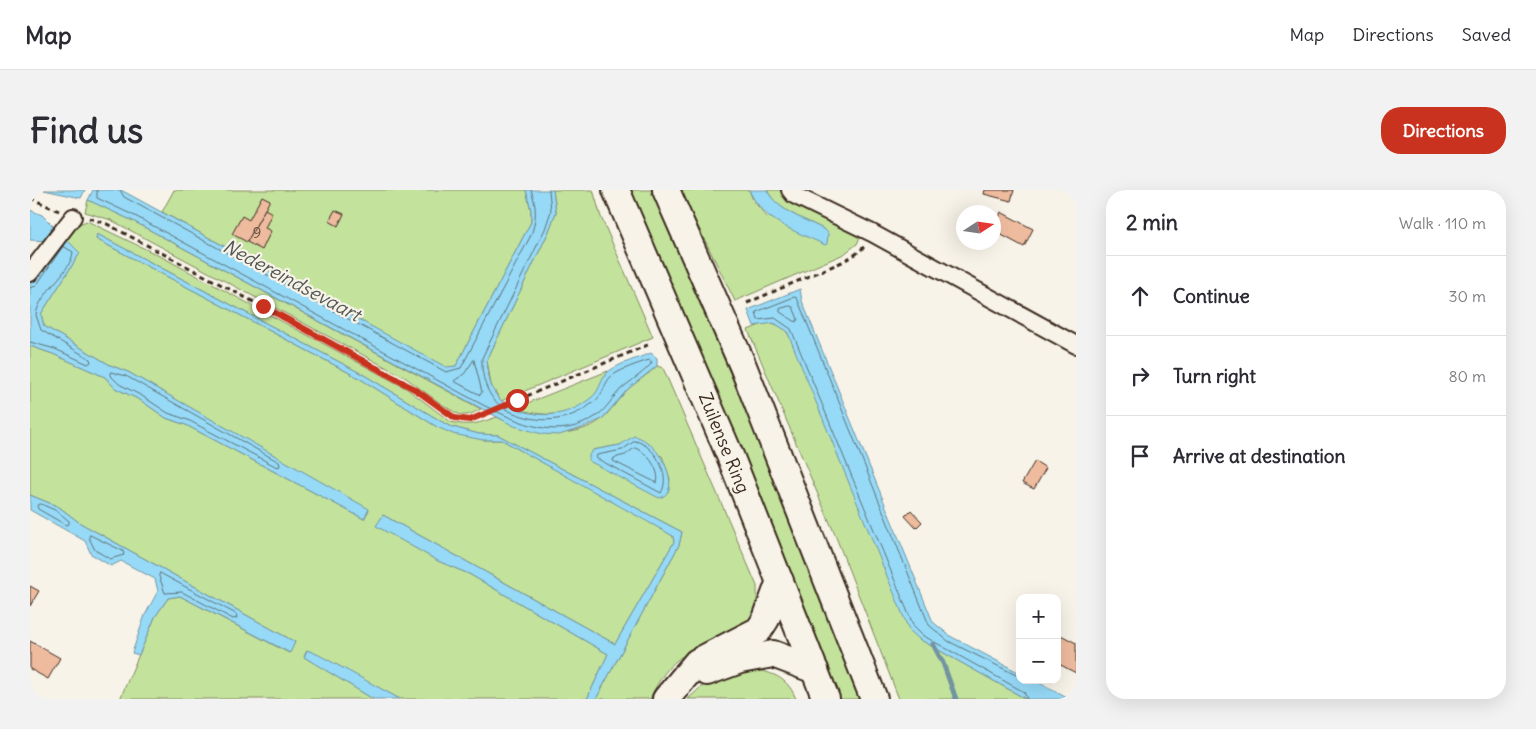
<!DOCTYPE html>
<html lang="en">
<head>
<meta charset="utf-8">
<style>
	body { margin:0; font-family:Delius,sans-serif; background:#f2f2f3; color:#2b2b33 }
	.controls { position:absolute; right:15px; bottom:15px; display:grid; overflow:hidden; border-radius:10px; box-shadow:0 5px 20px #0002 }
	.controls button { width:45px; height:45px; display:grid; place-items:center; padding:0; border:0; border-bottom:1px solid #e1e1e2; background:#fff; color:#2b2b33; font:25px sans-serif }
	.compass { position:absolute; left:926px; top:15px; width:45px; height:45px; border-radius:50%; background:#fff; box-shadow:0 5px 20px #0002; rotate:78deg }
	.stop { position:absolute; width:15px; height:15px; margin:-11px; border:4px solid #c8321e; border-radius:50%; background:#fff }
	.stop.end { background:#c8321e; border-color:#fff; box-shadow:0 1px 5px #0008 }
	.list { margin:0; padding:0; list-style:none }
	h2 { display:flex; justify-content:space-between; align-items:center; height:65px; margin:0; padding:0 20px; font-size:21px }
	h2 small { font-size:16px; font-weight:400; color:#7c7c81 }
	.list li { display:grid; grid-template-columns:32px 1fr auto; gap:15px; align-items:center; box-sizing:border-box; height:80px; padding:0 20px; border-top:1px solid #e1e1e2 }
	.list b { display:block; font-size:19px; white-space:nowrap }
	.list em { font-size:16px; font-style:normal; color:#7c7c81 }
	.icon { flex:none; width:28px; height:28px; fill:none; stroke:currentColor; stroke-width:2; stroke-linecap:round; stroke-linejoin:round }
	.map { position:relative; flex:none; width:1046px; height:509px; overflow:hidden; border-radius:20px }
	header { display:flex; align-items:center; gap:30px; box-sizing:border-box; height:70px; padding:0 25px; background:#fff; border-bottom:1px solid #e1e1e2 }
	header strong { font-size:24px }
	nav { display:flex; gap:28px; margin-inline-start:auto; font-size:18px }
	.intro { display:flex; align-items:center; justify-content:space-between; box-sizing:border-box; height:120px; padding:0 30px }
	h1 { margin:0; font-size:35px }
	.button { padding:12px 22px; border-radius:20px; background:#c8321e; color:#fff; font-size:18px; font-weight:700 }
	main { display:flex; gap:30px; padding:0 30px }
	aside { flex:1; background:#fff; border-radius:20px; box-shadow:0 5px 20px #0002 }
	.map>svg:first-child { display:block }
</style>
</head>
<body>
<header>
<strong>Map</strong>
<nav><a>Map</a><a>Directions</a><a>Saved</a></nav>
</header>
<div class="intro"><h1>Find us</h1><a class="button">Directions</a></div>
<main>
<div class="map">
<svg width="1046" height="509" viewBox="0 0 1046 509">
	<rect width="100%" height="100%" fill="#f7f3e8"/>
	<filter id="ink" filterUnits="userSpaceOnUse"><feTurbulence type="fractalNoise" baseFrequency=".02" numOctaves="2"/><feDisplacementMap in="SourceGraphic" scale="10" xChannelSelector="R" yChannelSelector="G"/><feConvolveMatrix kernelMatrix="1 2 1 2 8 2 1 2 1" color-interpolation-filters="sRGB"/></filter>
	<g filter="url(#ink)">
		<!-- green -->
		<g fill="#c3e39c" stroke="#7f865d" fill-rule="evenodd">
			<path d="M144,0H496L501,20V32L426,176L416,178L132,22Z"/>
			<path d="M523,0H563L571,27L623,147L471,211L461,195L457,170L519,41L526,22Z"/>
			<path d="M595,0H621L712,211L830,509H804Z"/>
			<path d="M650,0H719L723,10L737,27L795,40C775,29 747,21 737,0H750L757,8L831,45L827,54L814,64L705,111Z"/>
			<path d="M58,10L103,31L451,219C445,222 439,226 432,225C421,223 387,196 376,188L81,30L55,22Z"/>
			<path d="M57,31L130,66L376,198L421,232C440,237 449,233 467,227C498,243 542,252 572,229C580,222 589,208 597,200C607,191 618,185 627,176L633,178L727,396C727,405 728,419 723,427C711,450 675,452 656,464C638,474 628,491 620,509H566L649,355L652,342L468,245L449,244L419,236L334,185L67,44L66,49L329,188L407,237L453,250H472L631,338L643,346L644,352L585,454L353,325L347,336L408,371L439,384L578,464L557,509H370L277,460L274,467L343,509H90L125,427L138,408L150,406L259,463L265,452L50,333L29,317L0,305V156L23,164L75,187L85,198L110,210L136,228L156,235L334,329L339,320L98,182L80,175L14,136L11,124L50,63L34,47L43,36ZM590,255L632,266L640,289L638,302L563,260Z"/>
			<path d="M735,133C750,133 756,139 762,151L889,449L996,509H869L806,347L718,140Z"/>
			<path d="M578,181C574,189 570,199 565,205C544,229 511,227 485,218Z"/>
			<path d="M711,478C736,481 756,483 766,509H658L671,497Z"/>
		</g>
		<!-- water -->
		<g fill="#96daf8" stroke="#7294a1">
			<path d="M14,0H55L51,8Z"/>
			<path d="M63,0H91L416,177L426,176L501,32V20L496,0H523L526,22L519,41L457,170C458,182 459,196 467,206C472,213 482,217 490,220C517,229 540,225 562,207C570,201 571,187 579,181C590,173 609,168 621,163L627,168V176L598,199L572,229L552,238L529,245L512,244L484,236L103,31L58,10Z"/>
			<path d="M719,0H737C747,21 775,29 795,40L798,43L797,54L795,55C764,40 734,33 719,0Z"/>
			<path d="M0,20L12,25L26,39L19,51L0,50Z"/>
			<path d="M67,44L334,185L419,236L449,244L468,245L652,342L649,355L566,509H557L578,464L439,384L408,371L346,336L353,325L585,454L644,352L643,346L472,250H453L423,244L407,237L329,188L66,49Z"/>
			<path d="M34,47L50,63L11,124L14,136L80,175L98,182L339,319L334,329L156,235L136,228L110,210L85,198L75,187L23,164L0,156V95Z"/>
			<path d="M770,99L772,111L903,432L920,446L990,483V490H1004L1039,509H996L889,449L879,440L757,141L744,133L724,136L718,120Z"/>
			<path d="M604,246C631,251 654,303 629,308L559,271V265L563,260L590,255Z"/>
			<path d="M0,305L29,317L50,333L265,452L260,463L150,406L138,408L125,427L109,465L102,463L115,425L128,401L125,389L91,371L81,376L61,364L55,351L0,320Z"/>
			<path d="M277,460L289,465L370,509H343L274,467Z"/>
		</g>
		<g fill="none" stroke-linecap="round" stroke-linejoin="round">
			<!-- shore -->
			<g stroke="#5f7075" stroke-width="1">
				<path d="M67,0V8L105,26L453,215C491,233 528,253 568,225C576,219 583,207 591,199C599,192 618,180 622,172L619,170C607,174 594,178 583,185C576,189 574,201 569,207C566,211 561,214 557,217C532,234 504,233 477,220C458,210 451,189 452,168L515,39L521,21L519,0"/>
				<path d="M90,0L94,7L416,182L431,178L500,47C507,31 507,17 501,0"/>
				<path d="M0,98L6,96L33,56L43,62C41,83 9,102 6,125L11,140L60,169L61,172L58,174L25,159L0,152"/>
				<path d="M760,116L763,117L768,129L766,132L750,122V119Z"/>
				<path d="M444,170L452,202L450,205L424,191L434,184Z"/>
				<path d="M81,182L96,186L249,272L250,276L247,277L158,230L138,223L112,206L89,194L80,185Z"/>
				<path d="M605,251C624,254 642,285 631,303L566,268L567,265L592,260Z"/>
				<path d="M605,258C617,261 631,281 627,293L583,271L584,268L595,265Z"/>
				<path d="M11,314L27,321L39,331V334L36,335L8,319L7,316Z"/>
				<path d="M60,345L93,361L94,365L80,369L65,360L59,348Z"/>
				<path d="M130,383L206,424L207,428L203,429L152,402L135,403L129,386Z"/>
				<path d="M990,487L918,451L899,435L767,108L764,107L726,122L728,130L745,128L761,139L884,437L892,445L994,502L997,509"/>
			</g>
			<!-- stream -->
			<path stroke="#7294a1" stroke-width="5" d="M903,454L913,473L926,509"/>
		</g>
		<!-- building -->
		<g fill="#eebb9f" stroke="#3b2a1e">
			<path d="M955,0H984L981,11L954,4Z"/>
			<path d="M232,6L240,10L217,52L202,44L212,26L219,30Z"/>
			<path d="M235,19L242,23L235,38L241,41L232,60L217,52Z"/>
			<path d="M305,20L314,24L308,36L299,31Z"/>
			<path d="M971,22L1003,39L994,57L964,41Z"/>
			<path d="M1005,271L1016,278L1004,299L992,293Z"/>
			<path d="M881,320L892,332L886,338L875,326Z"/>
			<path d="M0,396L9,401L0,416Z"/>
			<path d="M1027,443L1046,453V483L1027,473Z"/>
			<path d="M0,451L30,468L18,489L0,479Z"/>
		</g>
		<g fill="none" stroke-linecap="round" stroke-linejoin="round">
			<defs>
				<g id="minor">
					<path d="M760,0L764,5L842,43L1046,155"/>
					<path d="M0,83L43,27"/>
				</g>
				<g id="primary">
					<path d="M586,0L701,268L796,509"/>
					<path d="M636,0L713,176L844,509"/>
					<path d="M677,482L710,470L743,464L785,480"/>
					<path d="M636,509L667,472L729,440L736,429L750,391"/>
				</g>
			</defs>
			<!-- minor casing -->
			<use href="#minor" stroke="#3b2a1e" stroke-width="20"/>
			<!-- primary casing -->
			<use href="#primary" stroke="#3b2a1e" stroke-width="30"/>
			<!-- path -->
			<g stroke="#3b2a1e" stroke-width="3" stroke-dasharray="5 4" stroke-linecap="butt">
				<path d="M0,8L29,21"/>
				<path d="M59,28L77,34L350,179L387,200L425,228L440,230L620,154"/>
				<path d="M717,113L812,72L826,64L834,57"/>
			</g>
			<!-- minor -->
			<use href="#minor" stroke="#f7f3e8" stroke-width="16"/>
			<!-- primary -->
			<use href="#primary" stroke="#f7f3e8" stroke-width="26"/>
		</g>
	</g>
	<g fill="none" stroke-linecap="round" stroke-linejoin="round" filter="url(#ink)">
		<!-- route -->
		<path stroke="#c8321e" stroke-width="6" d="M233,116L386,200L425,228L440,230L487,210"/>
	</g>
	<g text-anchor="middle" stroke-width="4.5" stroke-linejoin="round" paint-order="stroke">
		<!-- number labels -->
		<g font-size="15" fill="#684e3e">
			<text x="227" y="48">9</text>
		</g>
		<!-- street labels -->
		<g font-size="18" fill="#3b2a1e" stroke="#f7f3e8">
			<text transform="translate(694 253) rotate(68)" y="6">Zuilense Ring</text>
		</g>
		<!-- water labels -->
		<g font-size="19" font-style="italic" fill="#525654" stroke="#f7f3e8">
			<text transform="translate(262 90) rotate(28)" y="7">Nedereindsevaart</text>
		</g>
	</g>
</svg>
<div class="controls">
<button>+</button>
<button>−</button>
</div>
<svg class="compass" viewBox="-18 -18 36 36"><path d="M0-13l5 13h-10z" fill="#e53935"/><path d="M0 13l5-13h-10z" fill="#7c7c81"/></svg>
<div class="stop" style="left:487px;top:210px"></div>
<div class="stop end" style="left:233px;top:116px"></div>
</div>
<aside>
<h2>2 min<small>Walk · 110 m</small></h2>
<ul class="list">
<li><svg class="icon" aria-label="ahead" viewBox="0 0 24 24"><path d="M12 20V5M6 11l6-6 6 6"/></svg><div><b>Continue</b></div><em>30 m</em></li>
<li><svg class="icon" aria-label="right" viewBox="0 0 24 24"><path d="M7 20v-9h11M14 6l5 5-5 5"/></svg><div><b>Turn right</b></div><em>80 m</em></li>
<li><svg class="icon" aria-label="arrive" viewBox="0 0 24 24"><path d="M6 21V4h12l-3 4 3 4H6"/></svg><div><b>Arrive at destination</b></div></li>
</ul>
</aside>
</main>
</body>
</html>
